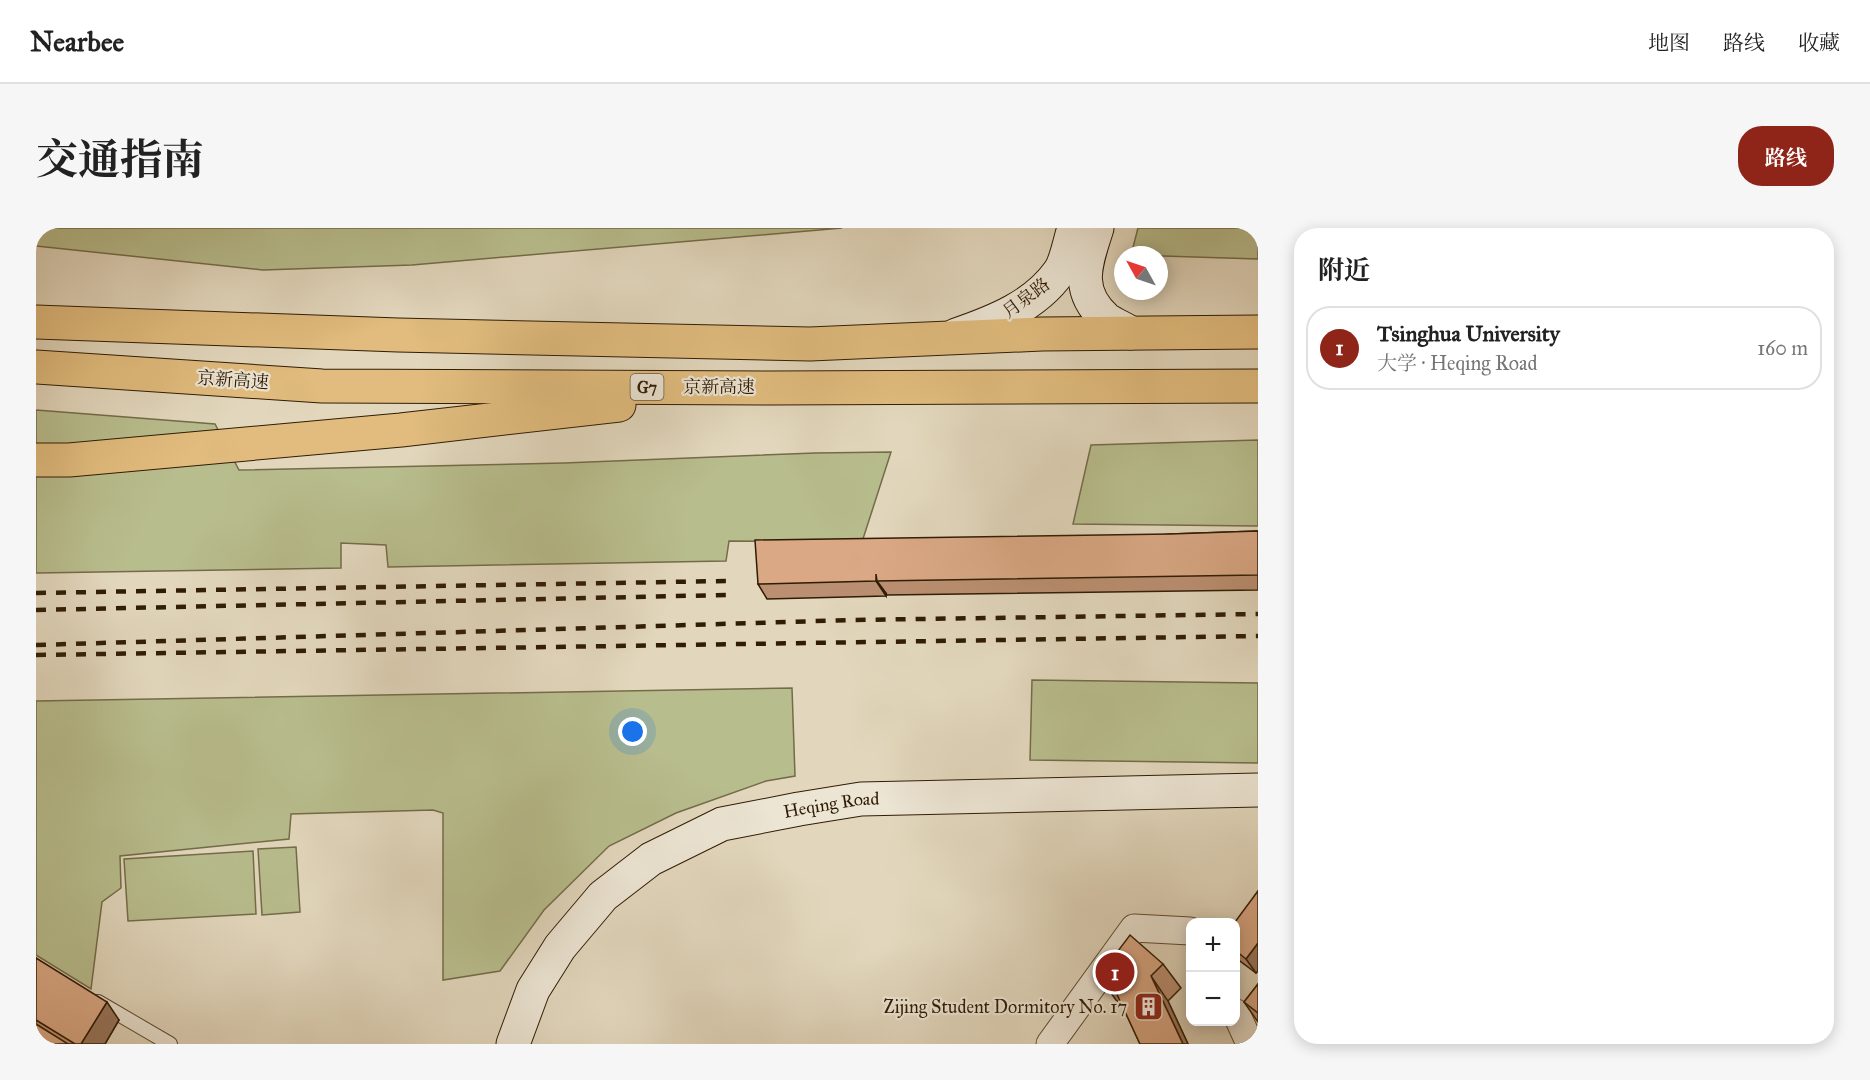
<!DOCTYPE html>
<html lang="zh">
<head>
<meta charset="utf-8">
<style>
	body { margin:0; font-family:"IM FELL Great Primer","Noto Serif SC",serif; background:#f6f6f6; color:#222 }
	.controls { position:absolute; right:18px; bottom:18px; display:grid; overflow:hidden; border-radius:12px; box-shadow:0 3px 15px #0003 }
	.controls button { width:54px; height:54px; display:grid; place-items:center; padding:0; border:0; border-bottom:2px solid #e0e0e0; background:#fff; color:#222; font:30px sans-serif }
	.compass { position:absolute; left:1078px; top:18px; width:54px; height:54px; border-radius:50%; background:#fff; box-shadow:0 3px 15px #0003; rotate:310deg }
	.you { position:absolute; left:597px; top:504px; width:21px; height:21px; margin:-15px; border:4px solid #fff; border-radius:50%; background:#1a73e8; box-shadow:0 0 0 9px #1a73e833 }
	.badge { display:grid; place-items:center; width:39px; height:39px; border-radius:50%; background:#8f2418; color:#fff; font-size:20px; font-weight:700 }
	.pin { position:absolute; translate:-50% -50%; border:3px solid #fff; box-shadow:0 2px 6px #0006 }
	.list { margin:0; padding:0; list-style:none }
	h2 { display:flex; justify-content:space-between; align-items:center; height:78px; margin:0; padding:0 24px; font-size:26px }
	h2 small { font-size:20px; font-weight:400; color:#767676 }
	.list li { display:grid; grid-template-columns:39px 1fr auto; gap:18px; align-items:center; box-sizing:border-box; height:84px; margin:0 12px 12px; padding:0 12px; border:2px solid #e0e0e0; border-radius:24px }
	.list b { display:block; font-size:22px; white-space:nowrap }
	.list p { margin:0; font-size:20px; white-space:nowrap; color:#767676 }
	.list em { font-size:20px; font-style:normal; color:#767676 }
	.map { position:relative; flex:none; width:1222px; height:816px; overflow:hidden; border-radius:24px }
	header { display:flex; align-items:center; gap:36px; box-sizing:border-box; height:84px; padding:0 30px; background:#fff; border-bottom:2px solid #e0e0e0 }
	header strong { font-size:28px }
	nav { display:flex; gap:33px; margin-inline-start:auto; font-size:21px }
	.intro { display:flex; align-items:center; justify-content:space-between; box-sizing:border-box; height:144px; padding:0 36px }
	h1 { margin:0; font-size:42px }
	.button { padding:15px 27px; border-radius:24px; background:#8f2418; color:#fff; font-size:21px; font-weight:700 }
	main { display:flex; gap:36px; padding:0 36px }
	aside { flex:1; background:#fff; border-radius:24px; box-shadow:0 3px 15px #0003 }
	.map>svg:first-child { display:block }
</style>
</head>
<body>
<header>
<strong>Nearbee</strong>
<nav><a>地图</a><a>路线</a><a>收藏</a></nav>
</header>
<div class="intro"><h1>交通指南</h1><a class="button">路线</a></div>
<main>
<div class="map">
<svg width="1222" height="816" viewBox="0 0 1222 816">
	<rect width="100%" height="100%" fill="#e2d7bd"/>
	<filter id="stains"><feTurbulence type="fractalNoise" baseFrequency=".00333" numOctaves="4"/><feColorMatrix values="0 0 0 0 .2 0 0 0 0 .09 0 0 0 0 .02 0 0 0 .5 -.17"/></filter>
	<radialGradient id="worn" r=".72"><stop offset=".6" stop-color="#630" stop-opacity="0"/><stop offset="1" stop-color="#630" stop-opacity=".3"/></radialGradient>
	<!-- green -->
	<g fill="#b8bd8d" stroke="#746c49" stroke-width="1.5">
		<path d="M0,0H806L376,37L227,42L0,18Z"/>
		<path d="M1102,0H1222V31L1095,27Z"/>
		<path d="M0,182L179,196L203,242L528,235L779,225L855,224L826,314L693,313L690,333L352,339L350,317L305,315V340L0,345Z"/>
		<path d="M1222,212V298L1037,296L1055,217Z"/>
		<path d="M996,452L1222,455V535L994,532Z"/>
		<path d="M756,460L759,548L730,553L640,585L573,618L508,682L464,743L407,752V585L397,582L255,586L253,611L84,628L85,660L66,674L55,761L0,727V473Z"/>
		<path d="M260,619L264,684L226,687L222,621Z"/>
		<path d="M217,623L220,686L92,693L88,631Z"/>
	</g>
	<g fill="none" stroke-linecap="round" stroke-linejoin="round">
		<defs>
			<path id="lane" d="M62,774L134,816"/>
			<g id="street">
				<path d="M1200,785L1214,816"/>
				<path d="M1014,816L1098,700L1154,703"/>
			</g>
			<g id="secondary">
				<path d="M1061,0C1050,35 1038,62 1070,91C1077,96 1087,100 1095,105"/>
				<path d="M920,107C958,94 999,78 1023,44C1030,35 1034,12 1038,0"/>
				<path id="s1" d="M477,816L497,762L524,719L567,668L615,631L686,596L763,581L825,571L1222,562"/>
			</g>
			<g id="highway">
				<path d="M0,94L362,107L774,116L1006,106L1222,104"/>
				<path d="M0,139L286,158L733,160L1222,158"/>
				<path d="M0,232H33L365,202L583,177"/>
			</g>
		</defs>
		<!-- lane casing -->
		<use href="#lane" stroke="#5c4b33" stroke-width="16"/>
		<!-- street casing -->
		<use href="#street" stroke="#5c4b33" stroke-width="29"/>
		<!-- secondary casing -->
		<use href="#secondary" stroke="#301c05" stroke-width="35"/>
		<!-- highway casing -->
		<use href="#highway" stroke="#301c05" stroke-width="35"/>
		<!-- lane -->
		<use href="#lane" stroke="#ece5d4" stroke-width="14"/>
		<!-- street -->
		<use href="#street" stroke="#ece5d4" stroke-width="27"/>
		<!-- secondary -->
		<use href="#secondary" stroke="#ece5d4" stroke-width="33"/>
		<!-- highway -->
		<use href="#highway" stroke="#e1bc7e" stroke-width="33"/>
		<!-- rail -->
		<g stroke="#301c05" stroke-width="4.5" stroke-dasharray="10 10" stroke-linecap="butt">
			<path d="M0,365L690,353"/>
			<path d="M0,382L690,367"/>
			<path d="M0,417L816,392L1222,386"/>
			<path d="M0,427L1222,408"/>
		</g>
	</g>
	<!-- wall -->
	<g fill="#bb9072" stroke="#301c05" stroke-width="1.5">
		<path d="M1222,303V362L851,367L850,365V368L731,371L722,356L1134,306Z"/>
		<path d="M1222,663V743L1220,745L1200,730V694Z"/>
		<path d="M0,730L83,792L69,816H0Z"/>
		<path d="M1127,736L1145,760L1132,773L1152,816H1104L1086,777L1080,772L1063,748Z"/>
		<path d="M1222,756V794L1208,774Z"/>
	</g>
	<!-- shaded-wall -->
	<g fill="#99765d" stroke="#301c05" stroke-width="1.5">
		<path d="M840,346L841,353L850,365V368L840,353Z"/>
		<path d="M1222,715V743L1220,745L1210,731Z"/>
		<path d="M1115,748L1132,773L1152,816H1147Z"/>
		<path d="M71,774L83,792L69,816H45Z"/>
	</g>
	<!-- building -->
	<g fill="#daa885" stroke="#301c05" stroke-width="1.5">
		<path d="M1222,303V347L841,353L840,346V353L722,356L719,312L1134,306Z"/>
		<path d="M1222,663V715L1210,731L1200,723L1199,694Z"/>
		<path d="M1094,707L1127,736L1115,748L1147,816H1104L1078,760L1063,748Z"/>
		<path d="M0,730L71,774L45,816H39L0,792Z"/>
		<path d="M1222,756V785L1208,774Z"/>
		<path d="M0,796L32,816H0Z"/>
	</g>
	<!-- icons -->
	<defs>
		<symbol id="building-square" viewBox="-11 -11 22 22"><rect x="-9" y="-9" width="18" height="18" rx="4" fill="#8f2418" stroke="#ece5d4"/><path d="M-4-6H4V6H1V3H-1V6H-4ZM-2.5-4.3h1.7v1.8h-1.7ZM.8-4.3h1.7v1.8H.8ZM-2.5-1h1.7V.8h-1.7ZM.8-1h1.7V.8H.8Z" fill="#fff"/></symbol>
	</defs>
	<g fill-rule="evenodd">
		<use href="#building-square" x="1096" y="762" width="33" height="33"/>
	</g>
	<g text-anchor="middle" stroke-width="4.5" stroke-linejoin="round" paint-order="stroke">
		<!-- shield labels -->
		<rect fill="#ece5d4" stroke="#685843" stroke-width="1.5" x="594.5" y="146" width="33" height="26" rx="4.5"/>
		<g font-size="16" font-weight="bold" fill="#301c05">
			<text x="611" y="165">G7</text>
		</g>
		<!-- street labels -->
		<g font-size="18" fill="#301c05" stroke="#ece5d4">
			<text transform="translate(990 70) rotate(-37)" y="6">月泉路</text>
			<text transform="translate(197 152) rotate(4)" y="6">京新高速</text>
			<text x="683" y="165">京新高速</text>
			<text dy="6" stroke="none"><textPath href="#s1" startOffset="426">Heqing Road</textPath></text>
		</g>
		<!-- poi labels -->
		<g font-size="18" fill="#301c05" stroke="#ece5d4" text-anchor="end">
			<text x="1091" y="785">Zijing Student Dormitory No. 17</text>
		</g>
	</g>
	<rect width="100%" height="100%" filter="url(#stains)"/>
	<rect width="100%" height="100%" fill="url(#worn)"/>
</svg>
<div class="controls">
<button>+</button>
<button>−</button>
</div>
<svg class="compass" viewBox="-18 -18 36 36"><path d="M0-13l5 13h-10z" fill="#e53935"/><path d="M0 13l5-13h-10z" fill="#767676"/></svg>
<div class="you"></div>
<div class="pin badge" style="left:1079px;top:744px">1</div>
</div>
<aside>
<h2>附近<small></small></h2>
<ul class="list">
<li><span class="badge">1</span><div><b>Tsinghua University</b><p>大学 · Heqing Road</p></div><em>160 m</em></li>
</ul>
</aside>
</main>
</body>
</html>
